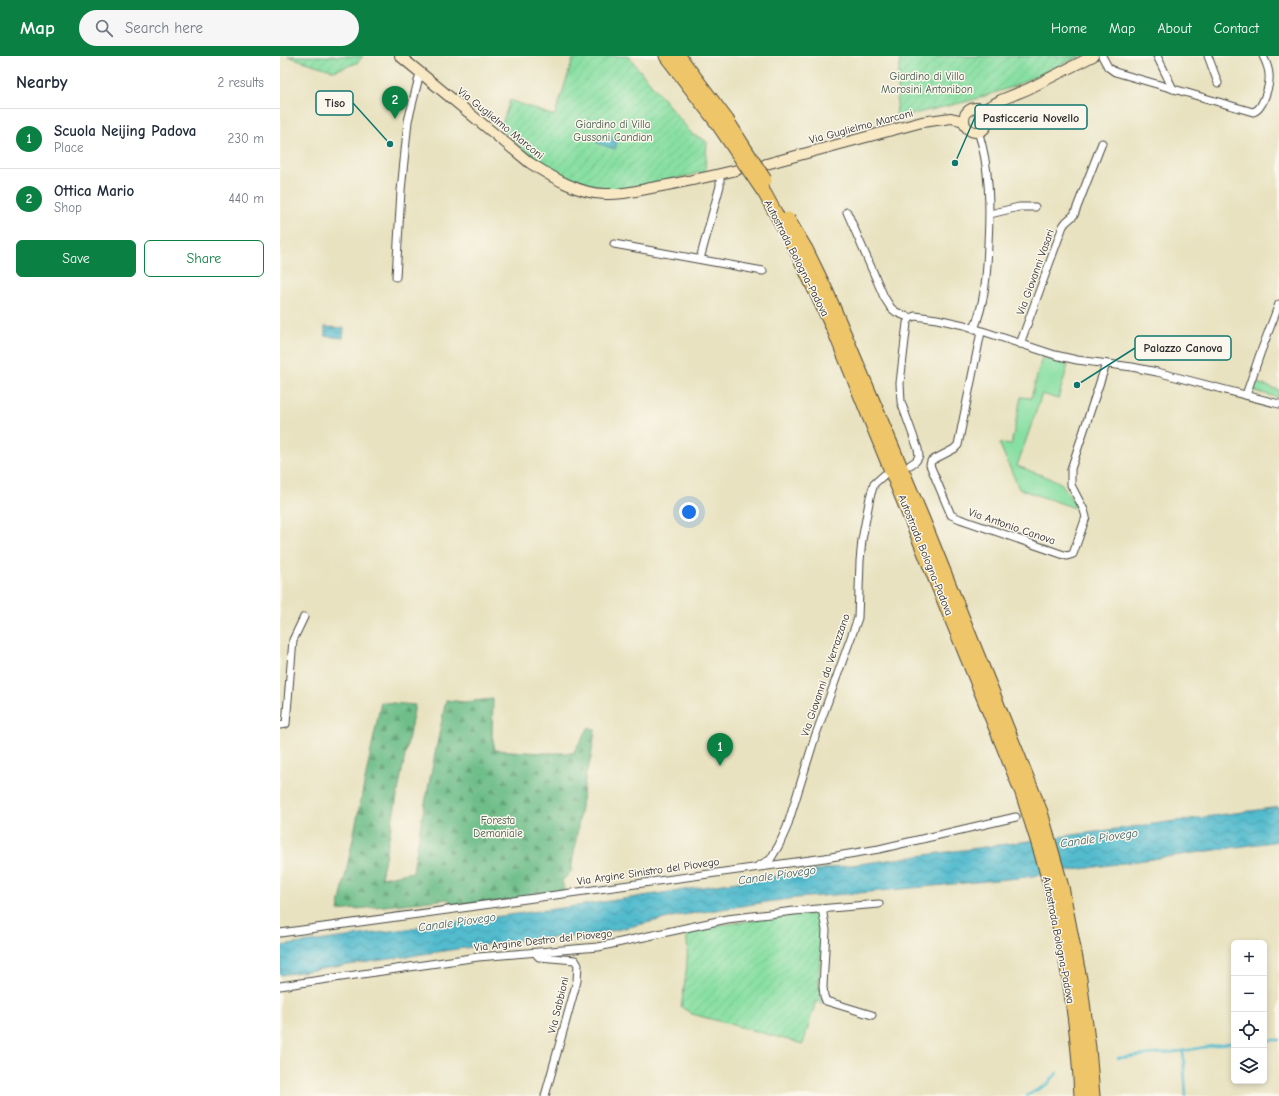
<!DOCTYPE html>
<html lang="en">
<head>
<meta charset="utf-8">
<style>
	body { margin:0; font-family:"Comic Neue",sans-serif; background:#f6f6f7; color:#1f2937 }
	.controls { position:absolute; right:12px; bottom:12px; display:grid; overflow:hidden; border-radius:6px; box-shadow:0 2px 6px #0003 }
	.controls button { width:36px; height:36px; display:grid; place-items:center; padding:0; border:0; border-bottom:1px solid #e0e1e3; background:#fff; color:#1f2937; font:20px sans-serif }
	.you { position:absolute; left:409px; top:456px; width:14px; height:14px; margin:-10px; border:3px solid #fff; border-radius:50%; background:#1a73e8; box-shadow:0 0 0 6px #1a73e833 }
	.badge { display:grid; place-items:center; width:26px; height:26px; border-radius:50%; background:#0b8043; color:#fff; font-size:13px; font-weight:700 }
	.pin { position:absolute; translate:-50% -33px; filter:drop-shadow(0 1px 2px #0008) }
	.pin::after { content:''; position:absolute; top:21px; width:14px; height:12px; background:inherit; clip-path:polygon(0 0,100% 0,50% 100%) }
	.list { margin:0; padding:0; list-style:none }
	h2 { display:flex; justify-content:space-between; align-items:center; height:52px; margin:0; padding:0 16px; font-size:17px }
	h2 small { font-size:13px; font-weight:400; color:#747a83 }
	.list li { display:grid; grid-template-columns:26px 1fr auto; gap:12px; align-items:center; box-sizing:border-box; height:60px; padding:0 16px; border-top:1px solid #e0e1e3 }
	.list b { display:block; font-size:15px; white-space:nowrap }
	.list p { margin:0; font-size:13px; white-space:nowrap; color:#747a83 }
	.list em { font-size:13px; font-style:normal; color:#747a83 }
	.actions { display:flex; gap:8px; padding:12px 16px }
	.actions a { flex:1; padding:9px 0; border:1px solid #0b8043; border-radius:6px; text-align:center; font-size:14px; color:#0b8043 }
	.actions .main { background:#0b8043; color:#fff }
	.icon { flex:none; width:22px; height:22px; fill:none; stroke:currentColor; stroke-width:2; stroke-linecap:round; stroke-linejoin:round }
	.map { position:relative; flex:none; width:999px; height:1040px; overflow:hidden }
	header { display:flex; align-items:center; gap:24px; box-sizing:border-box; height:56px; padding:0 20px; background:#0b8043; color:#fff }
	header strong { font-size:19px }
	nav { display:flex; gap:22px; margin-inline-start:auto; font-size:14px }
	.search { width:280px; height:36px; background:#f6f6f7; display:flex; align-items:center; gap:10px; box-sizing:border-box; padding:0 14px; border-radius:22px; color:#747a83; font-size:15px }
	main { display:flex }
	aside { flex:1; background:#fff }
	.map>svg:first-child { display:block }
</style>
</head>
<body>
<header>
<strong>Map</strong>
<div class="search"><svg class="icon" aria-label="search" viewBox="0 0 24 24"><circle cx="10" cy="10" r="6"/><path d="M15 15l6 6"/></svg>Search here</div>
<nav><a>Home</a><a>Map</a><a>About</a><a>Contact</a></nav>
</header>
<main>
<aside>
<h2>Nearby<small>2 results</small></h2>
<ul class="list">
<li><span class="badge">1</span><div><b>Scuola Neijing Padova</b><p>Place</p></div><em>230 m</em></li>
<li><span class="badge">2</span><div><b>Ottica Mario</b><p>Shop</p></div><em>440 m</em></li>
</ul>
<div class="actions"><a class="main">Save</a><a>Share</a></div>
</aside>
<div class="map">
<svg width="999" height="1040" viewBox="0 0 999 1040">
	<defs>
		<pattern id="forest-firs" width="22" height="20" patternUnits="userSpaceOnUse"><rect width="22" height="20" fill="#6ebe89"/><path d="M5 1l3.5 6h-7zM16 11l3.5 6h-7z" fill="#5b9b70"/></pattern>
		<pattern id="garden-furrows" width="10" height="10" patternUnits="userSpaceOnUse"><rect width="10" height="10" fill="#88dfa3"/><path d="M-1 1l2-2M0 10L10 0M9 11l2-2" fill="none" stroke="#76c08c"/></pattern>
		<pattern id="water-waves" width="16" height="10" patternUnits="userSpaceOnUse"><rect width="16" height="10" fill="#52bbce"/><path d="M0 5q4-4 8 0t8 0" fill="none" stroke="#4498a7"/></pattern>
	</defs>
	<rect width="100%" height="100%" fill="#fbf7ec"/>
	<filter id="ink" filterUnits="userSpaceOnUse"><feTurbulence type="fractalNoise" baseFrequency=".025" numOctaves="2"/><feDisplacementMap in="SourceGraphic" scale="8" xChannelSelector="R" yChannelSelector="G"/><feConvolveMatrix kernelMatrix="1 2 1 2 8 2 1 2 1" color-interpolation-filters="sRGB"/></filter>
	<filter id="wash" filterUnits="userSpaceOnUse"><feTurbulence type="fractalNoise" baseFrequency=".012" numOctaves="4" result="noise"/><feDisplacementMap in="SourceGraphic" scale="16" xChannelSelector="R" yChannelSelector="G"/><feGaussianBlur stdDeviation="0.9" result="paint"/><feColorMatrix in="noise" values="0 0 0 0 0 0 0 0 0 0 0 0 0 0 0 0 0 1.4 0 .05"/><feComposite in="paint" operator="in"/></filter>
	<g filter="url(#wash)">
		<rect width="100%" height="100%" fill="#e8e2c0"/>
		<!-- green -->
		<g fill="#88dfa3" stroke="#5a8567">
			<path d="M762,301L788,309L778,343L762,338L737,410L775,424L782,428L798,453L739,433L720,389V387L731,389L741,341L751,342Z"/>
			<path d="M974,326L999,334V342L971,334Z"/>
		</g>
		<!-- forest -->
		<path fill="url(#forest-firs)" stroke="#4c745a" d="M213,643L212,679L215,694L262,697H293L309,671L315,674L311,702L306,718L291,816L282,825L285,837L172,853L169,843L58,855L101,646L135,649L101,822L133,816L141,767L166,644L184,646Z"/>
		<!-- garden -->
		<g fill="url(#garden-furrows)" stroke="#5a8567">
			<path d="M7,0H83L77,7L54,15Z"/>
			<path d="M294,0H348L413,79L421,82L427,86L425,115L412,119L340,134L313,132L292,126L280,121L250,101L240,90L220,74L230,44L271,59H275Z"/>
			<path d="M620,0H801L732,31L689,45L616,62Z"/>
			<path d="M534,857L540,862L542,894L539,915V930L542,948L536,945L523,988L412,958L401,951C404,933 411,891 405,875L453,867Z"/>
		</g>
		<!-- water -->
		<g fill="url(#water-waves)" stroke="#3e737c">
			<path d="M320,78L338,84L335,93L317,87Z"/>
			<path d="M45,271L64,272L63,282L45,280Z"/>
			<path d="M999,751V785L738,822L579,837L516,842L487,846L397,860L314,879L239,884L0,919V890L296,850L557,811Z"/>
		</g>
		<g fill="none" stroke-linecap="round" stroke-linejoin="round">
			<!-- stream -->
			<g stroke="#52bbce" stroke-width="2.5">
				<path d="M984,984H999"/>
				<path d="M838,1002L903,995"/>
				<path d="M746,1040L768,1028L777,1017"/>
				<path d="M906,1040L903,995L954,986"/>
			</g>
		</g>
	</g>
	<g filter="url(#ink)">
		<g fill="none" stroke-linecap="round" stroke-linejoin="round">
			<defs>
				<g id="street">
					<path d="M822,0L828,11L835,16L973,56C983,54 990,28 989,19C989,12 986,6 983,0"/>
					<path d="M877,0L893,33"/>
					<path d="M928,0L938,27"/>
					<path d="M567,156L604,241L611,252L616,256L630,262L635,260L657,263L684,269L775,299L797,304L852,311L877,316L999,348"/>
					<path d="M710,158L739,151H755"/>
					<path d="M334,188L483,215"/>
					<path d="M420,203L440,130V118"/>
					<path d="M116,221L121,135L128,65L140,17"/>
					<path d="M694,273C705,246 707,217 708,188C710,151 710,111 698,75"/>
					<path d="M701,276L678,389L674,393L651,405L650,409L671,459L680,463L787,500L793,498L806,461L804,454L791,429V413L826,308"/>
					<path d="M740,288L783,170L786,166L794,159L822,87"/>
					<path d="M966,339L980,298L999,248"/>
					<path d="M630,409L636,405L639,400L638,393L621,346L620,327L627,267L630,262"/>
					<path d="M0,669L6,668L13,584L24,561"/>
					<path d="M478,810L490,804L499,789L507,771L535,681L578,562L580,505L582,484L590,441L594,428L604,419"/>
					<path d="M542,853L546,874L543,931L544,940L546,945L592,959"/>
					<path d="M0,877L545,802L599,793L736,761"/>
					<path d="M256,897L257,899L259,901L295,904L298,909L297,925L265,1040"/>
					<path d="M0,930L198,901L318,891L447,863L514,855L599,848"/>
				</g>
				<g id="secondary">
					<path d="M120,0L250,107C272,121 299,138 325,138C340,139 356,135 371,132C400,127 428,121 457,114"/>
					<circle cx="696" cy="64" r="12"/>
					<path d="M703,54L721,44L748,33L813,0"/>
					<path d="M486,108L642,66L671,62L684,65"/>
				</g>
				<g id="highway">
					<path d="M386,0L437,67"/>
					<path d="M399,0L447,64"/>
					<path d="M526,193L546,234L642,461L761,756L782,831L800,923L809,992L813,1040"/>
					<path d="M517,196L555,277L742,737C753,772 765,806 773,842C788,906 798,974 801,1040"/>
				</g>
			</defs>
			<!-- street casing -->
			<use href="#street" stroke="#474641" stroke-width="9"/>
			<!-- secondary casing -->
			<use href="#secondary" stroke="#474641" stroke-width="12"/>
			<!-- highway casing -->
			<use href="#highway" stroke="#474641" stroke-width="15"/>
			<!-- street -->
			<use href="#street" stroke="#fff" stroke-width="7"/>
			<!-- secondary -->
			<use href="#secondary" stroke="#f8e8c3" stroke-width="10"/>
			<!-- highway -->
			<use href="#highway" stroke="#eec569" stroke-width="13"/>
			<defs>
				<g id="highway-bridge">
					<path d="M447,64L485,124"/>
					<path d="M437,67L485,138L517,196"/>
					<path d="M508,163L526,193"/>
				</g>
			</defs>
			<!-- highway-bridge casing -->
			<use href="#highway-bridge" stroke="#474641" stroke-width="15" stroke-linecap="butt"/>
			<!-- highway-bridge -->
			<use href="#highway-bridge" stroke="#eec569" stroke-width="13"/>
		</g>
	</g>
	<g text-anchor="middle" stroke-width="3" stroke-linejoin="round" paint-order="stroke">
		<!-- park labels -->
		<g font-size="11" fill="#425849" stroke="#fbf7ec">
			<text x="647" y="24">Giardino di Villa<tspan x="647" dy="13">Morosini Antonibon</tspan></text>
			<text x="333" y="72">Giardino di Villa<tspan x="333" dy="13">Gussoni Candian</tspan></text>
			<text x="218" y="768">Foresta<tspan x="218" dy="13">Demaniale</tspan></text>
		</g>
		<!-- street labels -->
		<g font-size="11" fill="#2b2b2b" stroke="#fbf7ec">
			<text transform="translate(221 67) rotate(39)" y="4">Via Guglielmo Marconi</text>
			<text transform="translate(581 70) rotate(-15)" y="4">Via Guglielmo Marconi</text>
			<text transform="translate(517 202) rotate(63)" y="4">Autostrada Bologna-Padova</text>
			<text transform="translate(755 216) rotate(-70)" y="4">Via Giovanni Vasari</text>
			<text transform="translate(732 470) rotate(19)" y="4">Via Antonio Canova</text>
			<text transform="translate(646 499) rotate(68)" y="4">Autostrada Bologna-Padova</text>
			<text transform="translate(545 619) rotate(-71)" y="4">Via Giovanni da Verrazzano</text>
			<text transform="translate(368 815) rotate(-8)" y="4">Via Argine Sinistro del Piovego</text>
			<text transform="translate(263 884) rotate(-6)" y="4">Via Argine Destro del Piovego</text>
			<text transform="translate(779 884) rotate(79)" y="4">Autostrada Bologna-Padova</text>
			<text transform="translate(278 949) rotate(-76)" y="4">Via Sabbioni</text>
		</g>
		<!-- water labels -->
		<g font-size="12" font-style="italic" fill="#395d64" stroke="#fbf7ec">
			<text transform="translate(819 782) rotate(-8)" y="4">Canale Piovego</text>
			<text transform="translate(497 819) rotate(-8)" y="4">Canale Piovego</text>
			<text transform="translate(177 866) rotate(-8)" y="4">Canale Piovego</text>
		</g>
	</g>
	<!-- callouts -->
	<path fill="none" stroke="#0f766e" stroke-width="1.5" d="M110 88L73 47M675 107L695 61M797 329L855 292"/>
	<g fill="#0f766e" stroke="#fbf7ec" stroke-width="1.5">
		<circle cx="110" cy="88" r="4"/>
		<circle cx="675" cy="107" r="4"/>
		<circle cx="797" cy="329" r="4"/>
	</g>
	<g fill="#fbf7ec" stroke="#0f766e" stroke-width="1.5">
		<rect x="36" y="35" width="37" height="24" rx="4"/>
		<rect x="695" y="49" width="112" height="24" rx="4"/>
		<rect x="855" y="280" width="96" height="24" rx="4"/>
	</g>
	<g font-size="12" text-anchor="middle" font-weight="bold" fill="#2b2b2b">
		<text x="55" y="51">Tiso</text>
		<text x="751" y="66">Pasticceria Novello</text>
		<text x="903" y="296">Palazzo Canova</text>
	</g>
</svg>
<div class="controls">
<button>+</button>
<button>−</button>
<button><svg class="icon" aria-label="locate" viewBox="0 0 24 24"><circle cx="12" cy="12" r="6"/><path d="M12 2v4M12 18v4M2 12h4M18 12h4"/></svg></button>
<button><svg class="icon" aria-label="layers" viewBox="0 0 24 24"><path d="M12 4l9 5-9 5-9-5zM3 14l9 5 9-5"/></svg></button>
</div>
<div class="you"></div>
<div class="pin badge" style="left:440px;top:710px">1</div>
<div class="pin badge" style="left:115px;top:63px">2</div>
</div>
</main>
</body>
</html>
